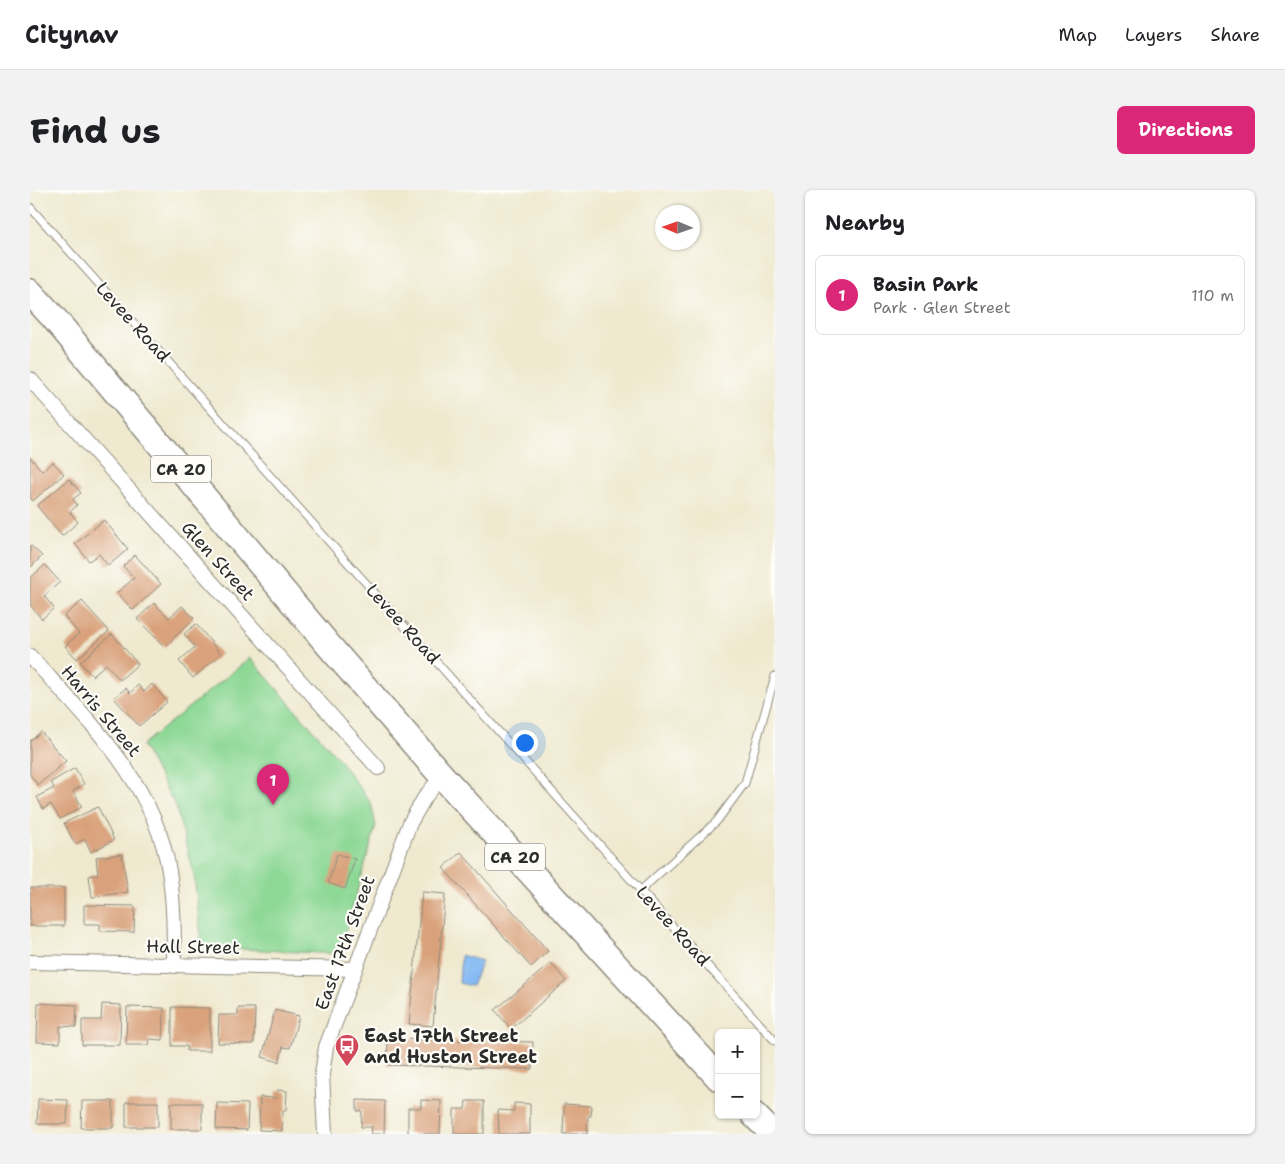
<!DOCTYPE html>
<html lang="en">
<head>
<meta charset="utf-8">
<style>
	body { margin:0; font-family:"Shantell Sans",sans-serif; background:#f2f2f2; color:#202124 }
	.controls { position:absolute; right:15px; bottom:15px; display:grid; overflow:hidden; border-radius:8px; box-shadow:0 1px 4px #0004 }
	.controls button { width:45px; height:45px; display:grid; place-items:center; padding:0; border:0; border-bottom:1px solid #e0e0e0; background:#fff; color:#202124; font:25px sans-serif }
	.compass { position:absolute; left:625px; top:15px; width:45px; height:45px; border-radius:50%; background:#fff; box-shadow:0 1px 4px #0004; rotate:272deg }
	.you { position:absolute; left:494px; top:552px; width:18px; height:18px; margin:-12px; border:4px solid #fff; border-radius:50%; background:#1a73e8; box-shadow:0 0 0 8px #1a73e833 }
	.badge { display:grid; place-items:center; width:32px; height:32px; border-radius:50%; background:#db2777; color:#fff; font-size:16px; font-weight:700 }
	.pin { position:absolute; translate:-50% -41px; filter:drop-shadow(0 1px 2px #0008) }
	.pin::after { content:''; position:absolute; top:26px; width:18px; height:15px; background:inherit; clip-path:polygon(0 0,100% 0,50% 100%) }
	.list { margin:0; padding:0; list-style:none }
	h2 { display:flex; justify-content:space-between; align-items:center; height:65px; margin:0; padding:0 20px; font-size:21px }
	h2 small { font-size:16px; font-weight:400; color:#757577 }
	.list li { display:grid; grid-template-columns:32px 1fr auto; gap:15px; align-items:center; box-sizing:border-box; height:80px; margin:0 10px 10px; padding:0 10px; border:1px solid #e0e0e0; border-radius:8px }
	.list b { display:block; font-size:19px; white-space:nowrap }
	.list p { margin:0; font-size:16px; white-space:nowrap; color:#757577 }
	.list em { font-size:16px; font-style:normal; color:#757577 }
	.map { position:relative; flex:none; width:745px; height:944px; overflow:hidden; border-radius:8px }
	header { display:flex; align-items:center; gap:30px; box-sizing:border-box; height:70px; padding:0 25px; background:#fff; border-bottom:1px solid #e0e0e0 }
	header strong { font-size:24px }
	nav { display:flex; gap:28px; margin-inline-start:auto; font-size:18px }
	.intro { display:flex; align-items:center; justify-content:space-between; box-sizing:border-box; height:120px; padding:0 30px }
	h1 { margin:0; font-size:35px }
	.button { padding:12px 22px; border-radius:8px; background:#db2777; color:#fff; font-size:18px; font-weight:700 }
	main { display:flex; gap:30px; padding:0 30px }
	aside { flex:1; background:#fff; border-radius:8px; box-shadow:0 1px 4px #0004 }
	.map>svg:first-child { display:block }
</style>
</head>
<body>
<header>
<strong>Citynav</strong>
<nav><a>Map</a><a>Layers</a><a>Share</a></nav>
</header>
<div class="intro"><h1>Find us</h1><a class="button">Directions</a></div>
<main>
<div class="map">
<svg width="745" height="944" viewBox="0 0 745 944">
	<rect width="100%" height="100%" fill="#fdfcf7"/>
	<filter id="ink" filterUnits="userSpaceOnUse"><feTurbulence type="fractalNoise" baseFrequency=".02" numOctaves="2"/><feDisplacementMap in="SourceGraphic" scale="10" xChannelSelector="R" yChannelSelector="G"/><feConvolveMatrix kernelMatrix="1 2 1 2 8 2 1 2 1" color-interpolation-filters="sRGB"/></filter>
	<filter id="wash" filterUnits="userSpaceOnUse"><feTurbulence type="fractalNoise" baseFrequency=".0096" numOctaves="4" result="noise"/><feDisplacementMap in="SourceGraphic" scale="20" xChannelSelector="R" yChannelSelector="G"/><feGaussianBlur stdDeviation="1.12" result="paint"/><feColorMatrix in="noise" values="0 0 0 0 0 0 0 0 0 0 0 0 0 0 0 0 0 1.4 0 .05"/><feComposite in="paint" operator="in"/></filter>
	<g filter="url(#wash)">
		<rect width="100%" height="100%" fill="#efe9cf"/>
		<!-- green -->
		<path fill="#8dd895" stroke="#5c8260" d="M220,468L308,568L341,613L346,636L309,764L172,757L164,685L146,617L112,555Z"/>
		<!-- water -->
		<path fill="#83baf3" stroke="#57728f" d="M431,765L452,771L442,796L429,793Z"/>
		<g id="blocks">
			<!-- building -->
			<g fill="#d9a27c">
				<path d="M0,267L12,281L23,272L34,284L3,311L0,308Z"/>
				<path d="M39,289L51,303L43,309L47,315L40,322L48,332L32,346L7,316Z"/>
				<path d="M74,330L98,359L78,376L69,364L59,371L45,354Z"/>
				<path d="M0,355L12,366L0,378Z"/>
				<path d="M105,365L131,394L103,420L87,403L104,388L93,376Z"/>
				<path d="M15,375L30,392L14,406L24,418L12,429L0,415V388Z"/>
				<path d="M52,411L79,441L47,469L35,456L49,444L34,426Z"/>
				<path d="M124,413L139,428L152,416L164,428L135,457L107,429Z"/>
				<path d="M166,434L191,464L163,488L149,471L165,457L154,444Z"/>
				<path d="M82,444L108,474L90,490L76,474L62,486L50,472Z"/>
				<path d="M122,494L137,512L109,536L84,508L96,498L100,503L108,495L114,502Z"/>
				<path d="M11,542L36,571L8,595L0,585V551Z"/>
				<path d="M45,578L54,594L43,601L52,617L30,629L21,614L13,619L7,607L24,598L21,592Z"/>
				<path d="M68,617L84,650L61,662L55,649L45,654L34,633Z"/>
				<path d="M431,662L518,761L501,777L413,678Z"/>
				<path d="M92,664L98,702L62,707L59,686L68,684L66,667Z"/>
				<path d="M307,664L325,669L315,699L298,693Z"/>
				<rect x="0" y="698" width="34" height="38"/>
				<path d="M392,702L415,704L403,836L379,834Z"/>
				<path d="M54,715L105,716L104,742L70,741V734H54Z"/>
				<path d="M521,773L536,791L481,839L465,820Z"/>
				<path d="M8,813L47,815L46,837L30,836V853L7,852Z"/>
				<path d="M72,814L91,815L90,855H52V830H71Z"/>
				<path d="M97,817L134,818L133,850L119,849L118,855H96Z"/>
				<path d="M142,817L180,818V861H157V856H142Z"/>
				<path d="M208,818H225L224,854L188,853L189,825H208Z"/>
				<path d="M245,820L269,826L260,858L253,857L249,872L232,867Z"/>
				<path d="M358,849L503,852L502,879L357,875Z"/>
				<path d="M247,900L257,901L256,921H253L252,941L229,940L230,907L246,908Z"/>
				<path d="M8,909L38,910L37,934H7Z"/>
				<path d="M327,910L355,911L354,944H341L342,937H331L332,921H327Z"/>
				<path d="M391,910L411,911L410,944H378V918H391Z"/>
				<path d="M52,911H83V938H51Z"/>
				<path d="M436,911H454V944H424V919H435Z"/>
				<rect x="96" y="912" width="32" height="25"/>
				<rect x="141" y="913" width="31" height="26"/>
				<path d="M187,913L218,914L217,940L186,939Z"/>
				<path d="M484,913L500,914V944H469L468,920L484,921Z"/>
				<path d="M534,914L562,916L561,926H558L557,944H533Z"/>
			</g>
		</g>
	</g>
	<g filter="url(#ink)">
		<use href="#blocks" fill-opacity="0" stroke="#8d8a7d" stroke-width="1"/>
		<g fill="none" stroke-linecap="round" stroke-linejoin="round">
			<defs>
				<g id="lane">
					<path d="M0,17L745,851"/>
					<path d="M611,700L687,631L715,593L745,486"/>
				</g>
				<g id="street">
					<path d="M0,189L348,578"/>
					<path d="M0,466C57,529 125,593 139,681C144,712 144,744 144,776"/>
					<path d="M0,772L325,779"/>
					<path d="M295,944L292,884L296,857L380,633L395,607L412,586"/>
				</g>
				<g id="highway">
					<path d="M0,102L23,127L300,457L412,586L689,888"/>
					<path d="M724,925L743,944"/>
				</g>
			</defs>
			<!-- lane casing -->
			<use href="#lane" stroke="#8d8a7d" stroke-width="9"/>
			<!-- street casing -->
			<use href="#street" stroke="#8d8a7d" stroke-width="16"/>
			<!-- highway casing -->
			<use href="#highway" stroke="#8d8a7d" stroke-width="28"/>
			<!-- lane -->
			<use href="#lane" stroke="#fff" stroke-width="7"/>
			<!-- street -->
			<use href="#street" stroke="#fff" stroke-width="14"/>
			<!-- highway -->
			<use href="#highway" stroke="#fff" stroke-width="25"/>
		</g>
	</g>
	<!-- icons -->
	<defs>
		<symbol id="bus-pin" viewBox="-11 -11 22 30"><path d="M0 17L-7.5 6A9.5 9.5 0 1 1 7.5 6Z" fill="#d1495b" stroke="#fdfcf7"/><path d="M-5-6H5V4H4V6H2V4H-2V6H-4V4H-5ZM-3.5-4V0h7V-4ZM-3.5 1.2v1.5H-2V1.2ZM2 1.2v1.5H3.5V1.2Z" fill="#fff"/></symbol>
	</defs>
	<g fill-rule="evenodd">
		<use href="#bus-pin" x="303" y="842" width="28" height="38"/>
	</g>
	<g text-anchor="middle" stroke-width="4.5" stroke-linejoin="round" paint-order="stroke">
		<!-- shield labels -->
		<g fill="#fdfcf7" stroke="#6a6a68" stroke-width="1">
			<rect x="121" y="265.5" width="60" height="27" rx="4"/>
			<rect x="455" y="653.5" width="60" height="27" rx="4"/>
		</g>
		<g font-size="16" font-weight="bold" fill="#2b2b2b">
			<text x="151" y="285">CA 20</text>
			<text x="485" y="673">CA 20</text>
		</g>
		<!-- street labels -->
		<g font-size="18" fill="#2b2b2b" stroke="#fdfcf7">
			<text transform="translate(103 132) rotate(48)" y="6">Levee Road</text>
			<text transform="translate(188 371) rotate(48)" y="6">Glen Street</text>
			<text transform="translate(373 434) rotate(48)" y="6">Levee Road</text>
			<text transform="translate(71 521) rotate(50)" y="6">Harris Street</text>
			<text transform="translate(643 736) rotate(48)" y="6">Levee Road</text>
			<text transform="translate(315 753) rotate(-70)" y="6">East 17th Street</text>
			<text transform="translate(163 757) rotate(1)" y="6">Hall Street</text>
		</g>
		<!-- poi labels -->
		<g font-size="18" font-weight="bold" fill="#2b2b2b" stroke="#fdfcf7" text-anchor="start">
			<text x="334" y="852">East 17th Street<tspan x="334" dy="21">and Huston Street</tspan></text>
		</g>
	</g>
</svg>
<div class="controls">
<button>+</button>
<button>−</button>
</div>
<svg class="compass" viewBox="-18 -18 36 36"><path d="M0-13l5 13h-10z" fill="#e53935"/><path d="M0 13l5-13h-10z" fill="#757577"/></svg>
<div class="you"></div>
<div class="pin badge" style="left:243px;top:615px">1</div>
</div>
<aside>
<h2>Nearby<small></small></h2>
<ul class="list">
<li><span class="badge">1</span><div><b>Basin Park</b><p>Park · Glen Street</p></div><em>110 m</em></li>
</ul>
</aside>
</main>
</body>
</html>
